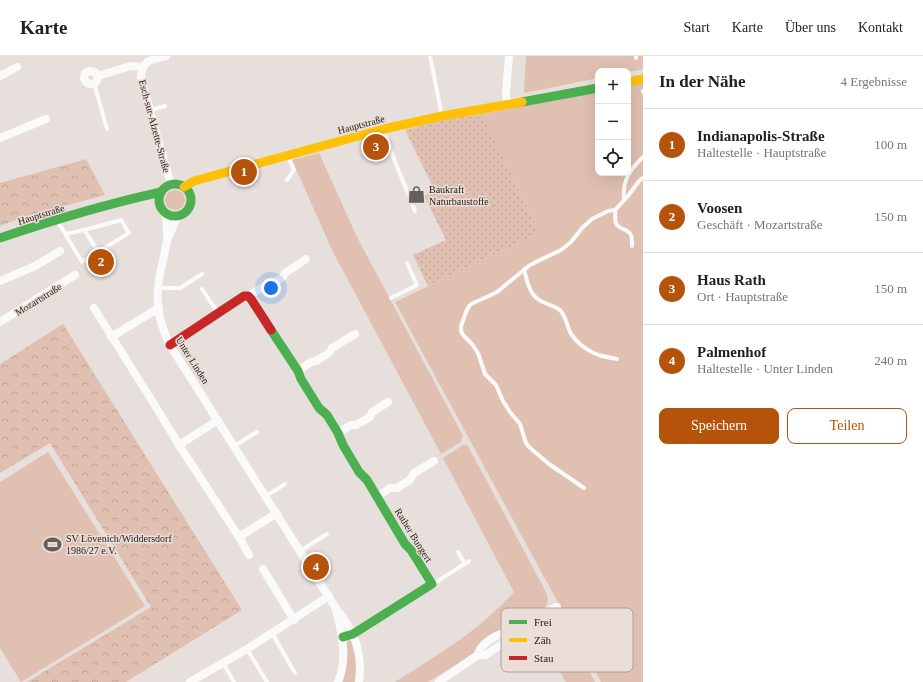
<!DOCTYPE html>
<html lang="de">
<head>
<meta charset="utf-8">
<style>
	body { margin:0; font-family:Georgia,serif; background:#f2f2f2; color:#202124 }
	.controls { position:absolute; right:12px; top:12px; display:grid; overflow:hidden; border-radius:8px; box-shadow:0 4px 16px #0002 }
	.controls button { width:36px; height:36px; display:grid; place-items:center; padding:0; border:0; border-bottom:1px solid #e0e0e0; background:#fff; color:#202124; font:20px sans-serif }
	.you { position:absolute; left:271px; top:232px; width:14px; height:14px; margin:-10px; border:3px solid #fff; border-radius:50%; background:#1a73e8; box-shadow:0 0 0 6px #1a73e833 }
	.badge { display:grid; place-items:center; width:26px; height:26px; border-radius:50%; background:#b45309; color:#fff; font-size:13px; font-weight:700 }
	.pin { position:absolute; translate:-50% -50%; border:2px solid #fff; box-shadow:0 1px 4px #0006 }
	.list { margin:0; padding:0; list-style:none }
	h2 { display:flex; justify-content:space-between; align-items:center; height:52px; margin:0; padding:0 16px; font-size:17px }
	h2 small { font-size:13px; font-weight:400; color:#757577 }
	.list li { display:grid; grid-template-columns:26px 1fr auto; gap:12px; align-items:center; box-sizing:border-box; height:72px; padding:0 16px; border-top:1px solid #e0e0e0 }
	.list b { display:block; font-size:15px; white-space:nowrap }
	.list p { margin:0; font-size:13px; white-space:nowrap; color:#757577 }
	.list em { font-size:13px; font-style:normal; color:#757577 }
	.actions { display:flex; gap:8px; padding:12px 16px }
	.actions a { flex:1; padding:9px 0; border:1px solid #b45309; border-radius:8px; text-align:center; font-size:14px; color:#b45309 }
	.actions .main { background:#b45309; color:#fff }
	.icon { flex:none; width:22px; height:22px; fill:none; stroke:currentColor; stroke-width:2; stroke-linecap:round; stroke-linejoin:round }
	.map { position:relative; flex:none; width:643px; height:626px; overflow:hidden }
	header { display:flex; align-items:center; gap:24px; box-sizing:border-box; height:56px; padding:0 20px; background:#fff; border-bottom:1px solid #e0e0e0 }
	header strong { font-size:19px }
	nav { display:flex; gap:22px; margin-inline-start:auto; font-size:14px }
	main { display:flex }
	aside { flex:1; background:#fff }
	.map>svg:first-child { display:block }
</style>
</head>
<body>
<header>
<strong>Karte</strong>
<nav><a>Start</a><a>Karte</a><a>Über uns</a><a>Kontakt</a></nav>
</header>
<main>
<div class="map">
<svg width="643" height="626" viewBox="0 0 643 626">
	<defs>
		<pattern id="park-crowns" width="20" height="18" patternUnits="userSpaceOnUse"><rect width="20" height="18" fill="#e0c0b0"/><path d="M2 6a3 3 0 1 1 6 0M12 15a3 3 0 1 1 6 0" fill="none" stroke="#c0a497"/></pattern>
		<pattern id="garden-dots" width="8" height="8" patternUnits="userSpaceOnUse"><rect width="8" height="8" fill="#e0c0b0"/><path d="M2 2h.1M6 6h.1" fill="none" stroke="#c0a497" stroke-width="1.8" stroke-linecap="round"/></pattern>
	</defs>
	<rect width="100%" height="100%" fill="#e6dfdc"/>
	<!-- grass -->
	<g fill="#e0c0b0">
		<path d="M526,0H643V13L628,16V15H598V22L524,37Z"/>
		<path d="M643,27V626H601L395,246L539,177L482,58L598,36V117H628V30Z"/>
		<path d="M319,97L357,181L463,380L461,386L441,398L333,196L292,104Z"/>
		<circle cx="175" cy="144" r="10"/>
		<path d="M463,389L468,390L546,536C549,543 548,550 542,554L508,576L502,574L476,591L474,597L428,626H395C438,599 480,574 514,536L443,402Z"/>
		<path d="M48,396L145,550L21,626L0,592V426Z"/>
		<path d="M548,560C555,560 559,562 563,567L595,626H566L531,570L543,562Z"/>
		<path d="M349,584L352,585L356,600V626H341L346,587Z"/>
	</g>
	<!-- park -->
	<g fill="url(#park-crowns)">
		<path d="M86,103L105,139L30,159L0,170V127Z"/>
		<path d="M63,268L242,554L126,626H27L151,551L50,387L0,417V308Z"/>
	</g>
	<!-- garden -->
	<path fill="url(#garden-dots)" d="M482,58L539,177L428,230L413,199L446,184L424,140L435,135L405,74L450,62Z"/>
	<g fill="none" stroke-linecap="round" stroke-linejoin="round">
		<!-- lane -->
		<g stroke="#fbfafa" stroke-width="4">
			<path d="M430,0L442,60"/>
			<path d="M636,0V2"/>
			<path d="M94,27L107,73"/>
			<path d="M643,35V36"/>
			<path d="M150,54L165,50"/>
			<path d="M384,73L394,103L415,155"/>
			<path d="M287,124L294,114L288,100"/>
			<path d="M624,144C622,124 630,114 643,101"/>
			<path d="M615,154C616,158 614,163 616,167C618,174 628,172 631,179C632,182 632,186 632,190"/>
			<path d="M57,164L82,206L129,177L121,164L84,174L98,195"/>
			<path d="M66,178L84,174"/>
			<path d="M524,213C527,226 530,241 543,246C549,249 555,250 560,254C566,261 567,269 570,276C576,287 590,297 602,300C606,301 612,302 617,303"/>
			<path d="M158,232H180L202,218"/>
			<path d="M202,233L218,257"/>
			<path d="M391,242L417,229L407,207"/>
			<path d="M234,390L257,376"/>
			<path d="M584,432L549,408L529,391L526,387L520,368L510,356L503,345L496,329L485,318L478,297L472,288L463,279L461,275V270L466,256L469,250L473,247L489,240L497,236L530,209L542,203L561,194L571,186L583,171L592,163L608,155L615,154L628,140L639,125L643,122"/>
			<path d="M266,440L285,428"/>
			<path d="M300,495L327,478"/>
			<path d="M458,496L465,508"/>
			<path d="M433,528L469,505"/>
			<path d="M272,577L295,617"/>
			<path d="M247,593L267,626"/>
			<path d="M223,607L234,626"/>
		</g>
		<!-- street -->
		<g stroke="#fbfafa" stroke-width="8">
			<path d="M166,0C152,3 141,4 141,22L171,129"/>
			<path d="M0,20L17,11"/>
			<path d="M98,20L97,25C92,30 86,29 84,22L85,17L90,15L95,16L98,20L130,10L143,11"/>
			<path d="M507,49L506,36L509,0"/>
			<path d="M0,82L46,63"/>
			<path d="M165,156C166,165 168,175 167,184C165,200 159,216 158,232C156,253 161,270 170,289L335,551C354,574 363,596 359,626"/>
			<path d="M168,182C172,175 174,166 179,159"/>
			<path d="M0,225L35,210L60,195"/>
			<path d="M248,240L263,231L270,229L283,221L285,217L306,203"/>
			<path d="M94,252L154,348L179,389L239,481L249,499"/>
			<path d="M0,266L75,219"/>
			<path d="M111,281L159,252"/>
			<path d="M298,315L311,306L316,305L329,297L332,292L355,278"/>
			<path d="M338,377L351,369H356L370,361L372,356L388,346"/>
			<path d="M179,389L218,364"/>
			<path d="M377,441L390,432H397L410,424L414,417L434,405"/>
			<path d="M239,481L277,457"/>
			<path d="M263,513L294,564"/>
			<path d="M336,554C342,577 348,603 338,626"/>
			<path d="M479,598C479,588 496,579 505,577L509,579"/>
			<path d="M190,626L247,593L329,540"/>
			<path d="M439,626C452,616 466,608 479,598L482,599H486L505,586L508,584L509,579L546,556L557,551"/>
		</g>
		<!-- fast -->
		<g stroke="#4caf50" stroke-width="9">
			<path d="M522,46L598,32"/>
			<circle cx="175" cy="144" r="16"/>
			<path d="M0,182C53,164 107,148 161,136"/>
			<path d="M271,274L298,315L301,323L319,352L327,359L338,377L343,389L359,416L367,424L405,488L411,494L432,528L353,578L343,581"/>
		</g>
		<!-- slow -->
		<g stroke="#ffc107" stroke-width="9">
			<path d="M628,26L643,23"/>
			<path d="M184,131L194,125L384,73L442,60L522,46"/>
		</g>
		<!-- jam -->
		<path stroke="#c62828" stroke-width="9" d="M170,289L244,240H248L251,243L271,274"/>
	</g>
	<!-- icons -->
	<defs>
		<symbol id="shop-bare" viewBox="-9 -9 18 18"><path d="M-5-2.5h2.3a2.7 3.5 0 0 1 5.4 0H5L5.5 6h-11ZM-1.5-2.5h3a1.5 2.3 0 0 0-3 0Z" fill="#655f5d" stroke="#ebddd7" stroke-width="2.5" paint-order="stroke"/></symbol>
		<symbol id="stadium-bare" viewBox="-9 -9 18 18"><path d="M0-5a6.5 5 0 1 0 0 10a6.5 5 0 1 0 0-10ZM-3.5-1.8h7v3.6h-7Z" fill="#655f5d" stroke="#ebddd7" stroke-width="2.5" paint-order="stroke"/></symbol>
	</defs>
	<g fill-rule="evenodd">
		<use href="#shop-bare" x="404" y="126" width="25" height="25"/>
		<use href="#stadium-bare" x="40" y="476" width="25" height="25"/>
	</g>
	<g text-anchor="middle" stroke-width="3" stroke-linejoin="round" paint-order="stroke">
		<!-- street labels -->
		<g font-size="10" fill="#1f1a18" stroke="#ebddd7">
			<text transform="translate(361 68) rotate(-15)" y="4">Hauptstraße</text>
			<text transform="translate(155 70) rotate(75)" y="4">Esch-sur-Alzette-Straße</text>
			<text transform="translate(41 158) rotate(-17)" y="4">Hauptstraße</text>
			<text transform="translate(38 243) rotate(-32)" y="4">Mozartstraße</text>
			<text transform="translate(193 304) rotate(58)" y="4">Unter Linden</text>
			<text transform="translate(414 479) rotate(58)" y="4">Rather Bungert</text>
		</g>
		<!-- poi labels -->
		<g font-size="10" fill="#1f1a18" stroke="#ebddd7" text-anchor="start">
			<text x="429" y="137">Baukraft<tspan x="429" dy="12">Naturbaustoffe</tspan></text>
			<text x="66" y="486">SV Lövenich/Widdersdorf<tspan x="66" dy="12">1986/27 e.V.</tspan></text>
		</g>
	</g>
	<!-- legend -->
	<rect x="501" y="552" width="132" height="64" rx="6" fill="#ebddd7" stroke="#aea29e" stroke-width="1"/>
	<rect x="509" y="564" width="18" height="4" fill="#4caf50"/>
	<rect x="509" y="582" width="18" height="4" fill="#ffc107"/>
	<rect x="509" y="600" width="18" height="4" fill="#c62828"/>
	<g font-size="11" fill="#1f1a18">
		<text x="534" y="570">Frei</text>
		<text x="534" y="588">Zäh</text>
		<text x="534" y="606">Stau</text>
	</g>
</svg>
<div class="controls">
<button>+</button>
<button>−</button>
<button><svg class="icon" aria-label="locate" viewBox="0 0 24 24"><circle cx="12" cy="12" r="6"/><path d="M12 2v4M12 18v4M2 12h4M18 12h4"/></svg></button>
</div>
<div class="you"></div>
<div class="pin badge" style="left:244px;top:116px">1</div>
<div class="pin badge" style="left:101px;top:206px">2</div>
<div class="pin badge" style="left:376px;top:91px">3</div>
<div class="pin badge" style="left:316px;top:511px">4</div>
</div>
<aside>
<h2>In der Nähe<small>4 Ergebnisse</small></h2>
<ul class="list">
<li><span class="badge">1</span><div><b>Indianapolis-Straße</b><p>Haltestelle · Hauptstraße</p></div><em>100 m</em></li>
<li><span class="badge">2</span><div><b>Voosen</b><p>Geschäft · Mozartstraße</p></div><em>150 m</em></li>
<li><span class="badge">3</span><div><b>Haus Rath</b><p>Ort · Hauptstraße</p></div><em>150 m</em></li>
<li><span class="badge">4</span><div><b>Palmenhof</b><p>Haltestelle · Unter Linden</p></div><em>240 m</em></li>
</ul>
<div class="actions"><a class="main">Speichern</a><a>Teilen</a></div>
</aside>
</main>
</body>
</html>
